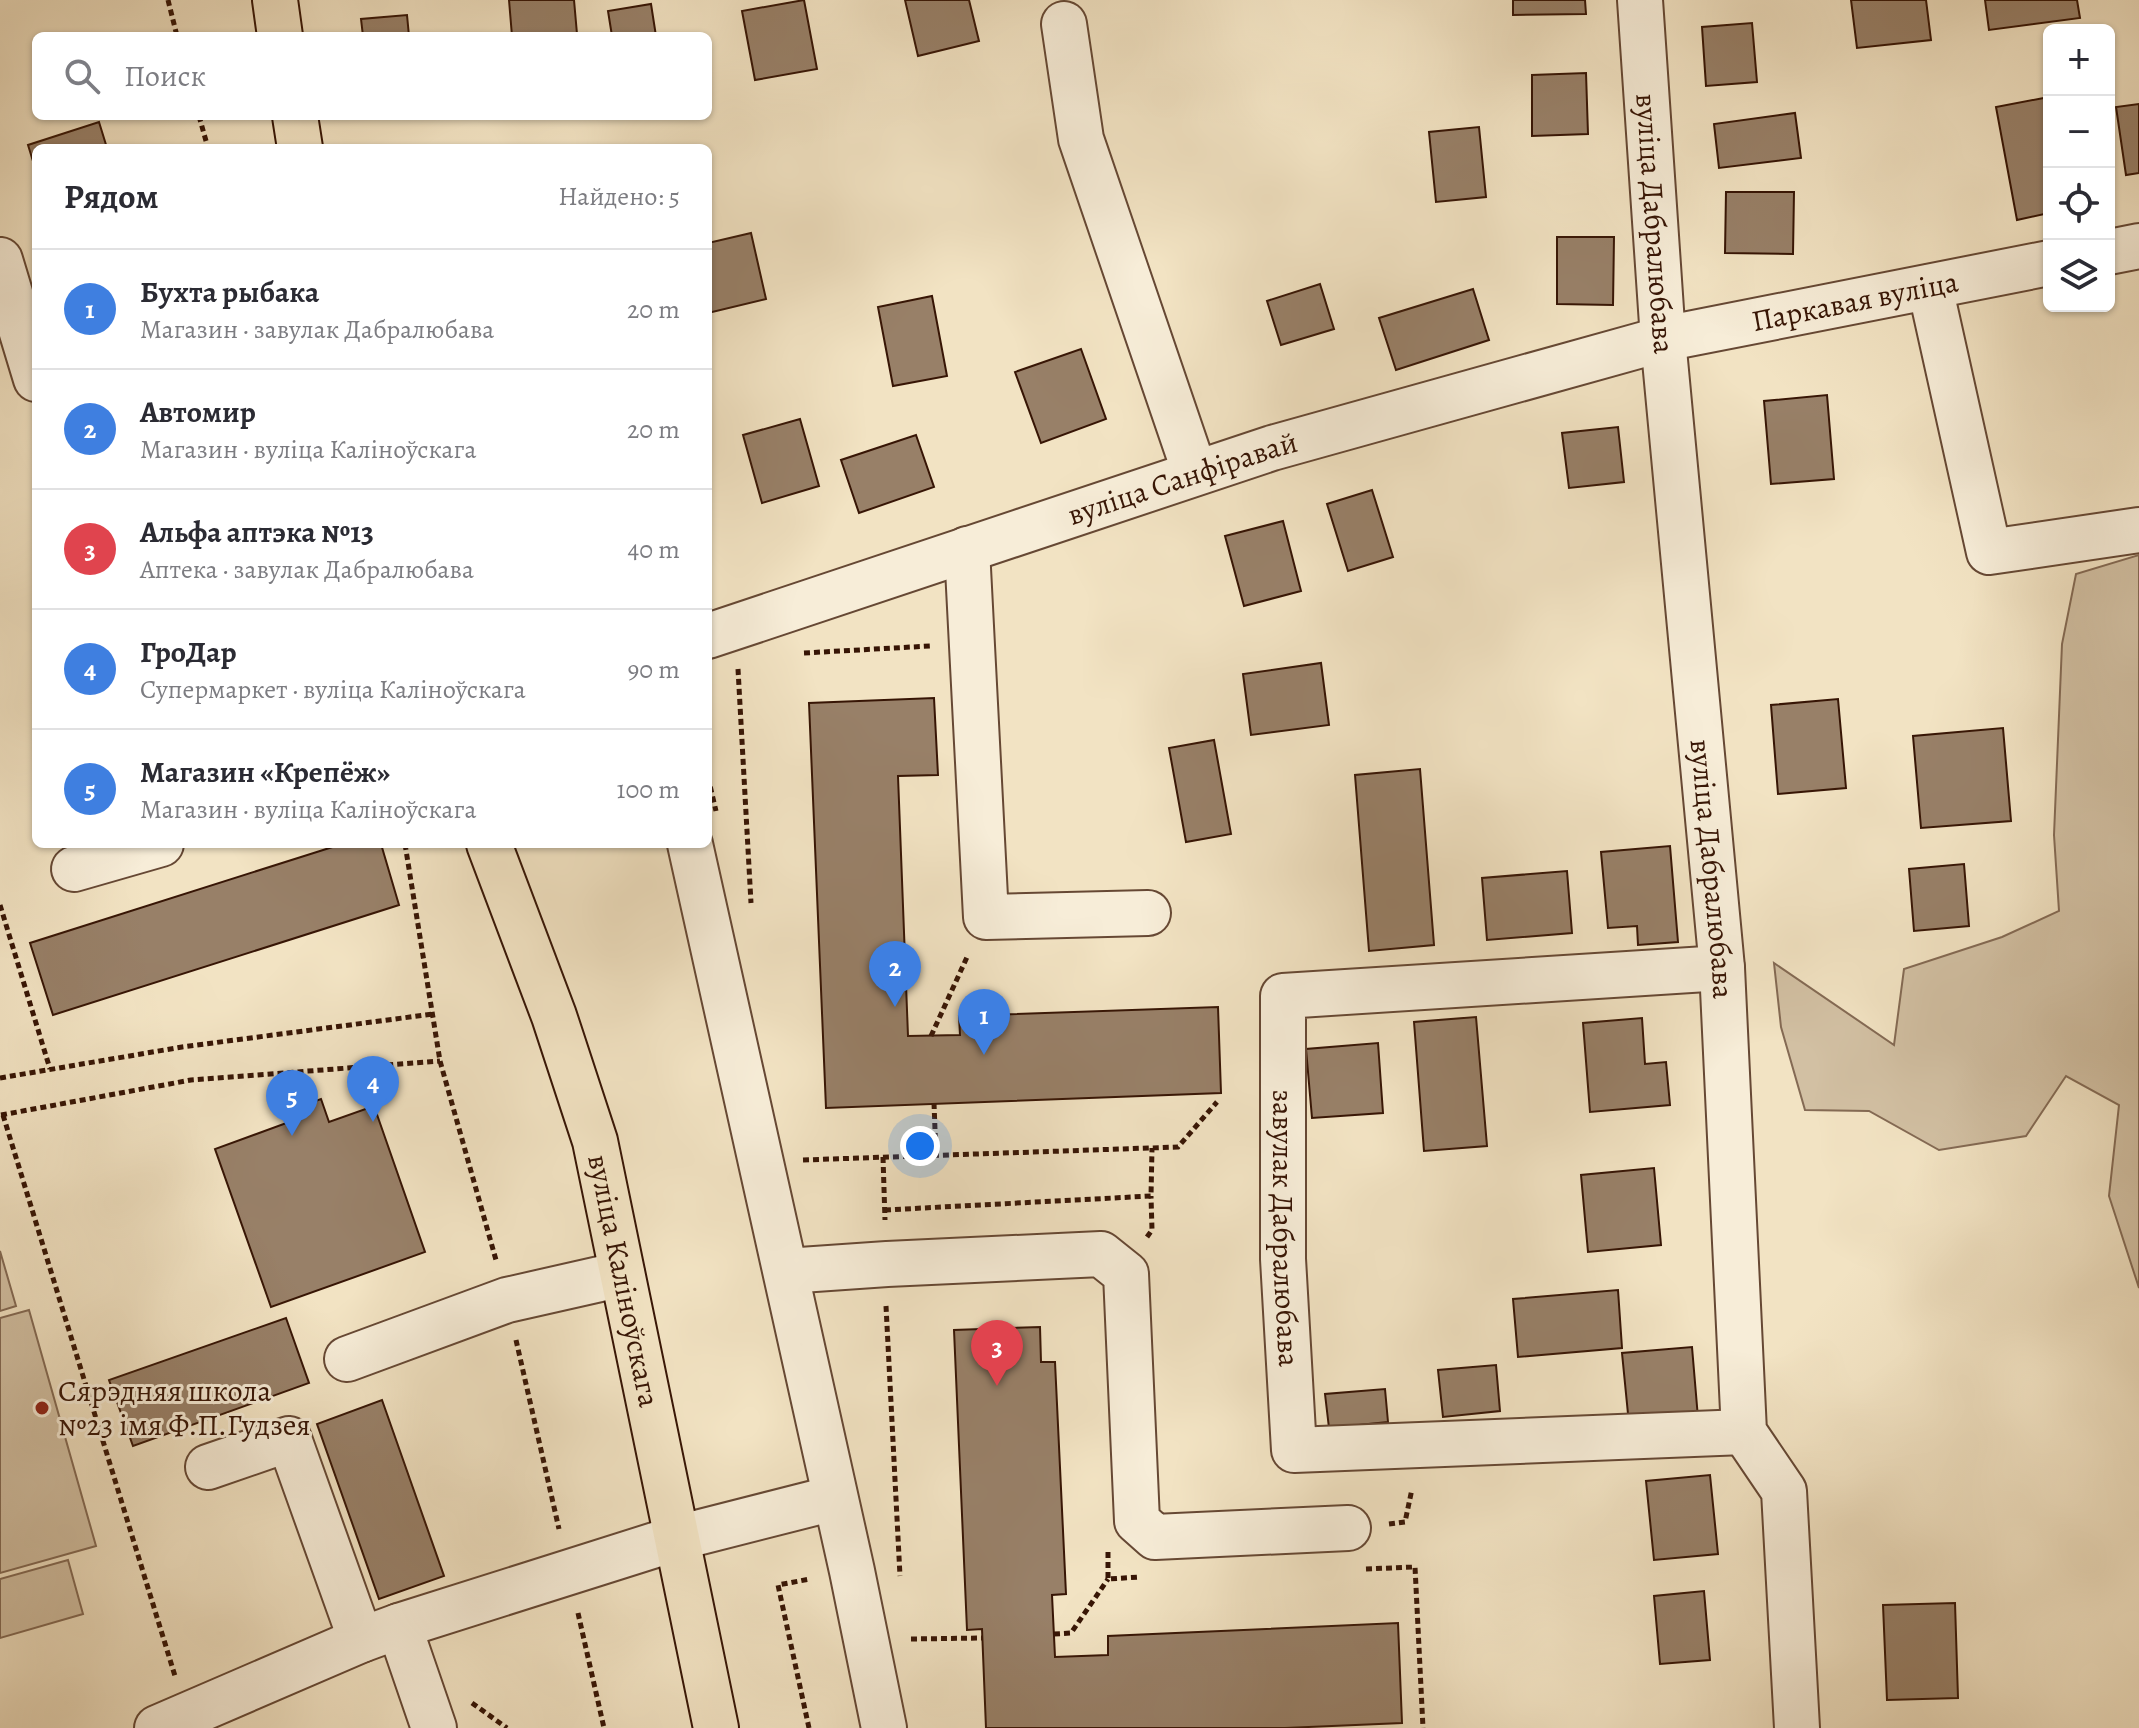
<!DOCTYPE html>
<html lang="ru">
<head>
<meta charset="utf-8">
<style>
	body { margin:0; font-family:Alegreya,serif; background:#f2f2f3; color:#2b2b33 }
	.controls { position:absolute; right:24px; top:24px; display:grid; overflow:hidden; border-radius:12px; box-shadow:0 2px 6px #0004 }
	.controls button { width:72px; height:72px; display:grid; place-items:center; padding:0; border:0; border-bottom:2px solid #e1e1e2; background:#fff; color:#2b2b33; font:40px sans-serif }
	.you { position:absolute; left:920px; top:1146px; width:28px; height:28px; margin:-20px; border:6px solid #fff; border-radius:50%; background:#1a73e8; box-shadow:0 0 0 12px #1a73e833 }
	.badge { display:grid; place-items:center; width:52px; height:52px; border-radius:50%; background:#8f2418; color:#fff; font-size:26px; font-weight:700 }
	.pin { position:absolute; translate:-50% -66px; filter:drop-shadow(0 2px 4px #0008) }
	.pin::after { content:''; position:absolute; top:42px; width:28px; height:24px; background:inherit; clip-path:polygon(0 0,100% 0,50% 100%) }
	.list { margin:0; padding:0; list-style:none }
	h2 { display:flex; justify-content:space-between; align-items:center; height:104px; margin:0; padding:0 32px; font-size:34px }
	h2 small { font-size:26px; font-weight:400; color:#7c7c81 }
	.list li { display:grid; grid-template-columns:52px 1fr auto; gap:24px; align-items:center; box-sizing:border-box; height:120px; padding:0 32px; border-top:2px solid #e1e1e2 }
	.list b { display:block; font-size:30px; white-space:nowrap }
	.list p { margin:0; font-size:26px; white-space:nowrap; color:#7c7c81 }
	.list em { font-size:26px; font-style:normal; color:#7c7c81 }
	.icon { flex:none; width:44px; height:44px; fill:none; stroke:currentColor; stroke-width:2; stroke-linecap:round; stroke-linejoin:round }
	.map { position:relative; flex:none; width:2139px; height:1728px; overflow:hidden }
	.search { position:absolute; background:#fff; box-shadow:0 2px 6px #0004; left:32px; top:32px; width:680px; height:88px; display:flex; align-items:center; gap:20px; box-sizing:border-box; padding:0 28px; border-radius:12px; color:#7c7c81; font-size:30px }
	.panel { position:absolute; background:#fff; box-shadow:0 2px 6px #0004; left:32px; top:144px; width:680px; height:704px; border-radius:12px }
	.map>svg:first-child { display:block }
</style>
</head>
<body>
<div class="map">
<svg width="2139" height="1728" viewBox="0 0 2139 1728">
	<rect width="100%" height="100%" fill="#f2e3c3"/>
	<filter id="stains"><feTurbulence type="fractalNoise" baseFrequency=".0025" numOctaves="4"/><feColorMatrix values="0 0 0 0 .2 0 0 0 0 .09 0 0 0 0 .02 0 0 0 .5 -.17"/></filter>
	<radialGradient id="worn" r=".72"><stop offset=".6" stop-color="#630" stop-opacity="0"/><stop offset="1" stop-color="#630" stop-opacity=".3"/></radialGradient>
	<!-- green -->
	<g fill="#d2c0a3" stroke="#846a54" stroke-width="2">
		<path d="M2139,555V1288L2109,1196L2119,1105L2066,1076L2026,1136L1939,1150L1869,1111L1805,1110L1781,1027L1774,963L1894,1045L1904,969L2002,937L2059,911L2054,835L2062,644L2076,574Z"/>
		<path d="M0,1251L16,1306L0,1311Z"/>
		<path d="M29,1310L96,1546L0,1573V1318Z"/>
		<path d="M68,1560L83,1614L0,1638V1579Z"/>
	</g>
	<!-- building -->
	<g fill="#988068" stroke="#371505" stroke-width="2">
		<path d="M509,0H574L577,34L512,36Z"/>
		<path d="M804,0L817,69L755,80L742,11Z"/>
		<path d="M905,0H969L979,41L918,56Z"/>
		<path d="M1513,0H1585L1586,14L1513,15Z"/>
		<path d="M1851,0H1926L1931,40L1857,48Z"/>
		<path d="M1985,0H2077L2080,18L1989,30Z"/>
		<path d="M651,4L656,36H612L608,11Z"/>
		<path d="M407,15L409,36H363L361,19Z"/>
		<path d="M1752,23L1757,82L1706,86L1702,27Z"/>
		<path d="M1586,73L1588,134L1532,136V75Z"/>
		<path d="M2049,97V213L2017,220L1996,107Z"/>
		<path d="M2139,104V173L2126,175L2116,107Z"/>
		<path d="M1795,113L1801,158L1719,168L1714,124Z"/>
		<path d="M99,122L107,148H36V171L28,145Z"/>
		<path d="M1479,127L1486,197L1436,202L1429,132Z"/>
		<path d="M1726,192H1794L1793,254L1725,253Z"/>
		<path d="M751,233L766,299L708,313V243Z"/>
		<path d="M1557,237H1614L1613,305L1557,304Z"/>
		<path d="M1320,284L1334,329L1281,345L1267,301Z"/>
		<path d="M1473,289L1489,340L1396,370L1379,318Z"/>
		<path d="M932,296L947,376L893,386L878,307Z"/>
		<path d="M1081,349L1106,419L1041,443L1015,372Z"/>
		<path d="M1827,395L1834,479L1771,484L1764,401Z"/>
		<path d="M800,419L819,486L762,503L743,435Z"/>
		<path d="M1618,427L1624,482L1569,488L1562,433Z"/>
		<path d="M916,435L934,487L859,513L841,460Z"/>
		<path d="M1372,490L1393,557L1348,571L1327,504Z"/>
		<path d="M1283,521L1301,591L1244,606L1225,536Z"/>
		<path d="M1321,663L1329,725L1251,735L1243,674Z"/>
		<path d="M934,698L938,775L898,776L908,1036L960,1035L959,1016L1218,1007L1221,1093L826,1108L809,703Z"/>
		<path d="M1838,699L1846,788L1778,794L1771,705Z"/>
		<path d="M2003,728L2011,821L1921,828L1913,736Z"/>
		<path d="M1214,740L1231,834L1186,842L1169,748Z"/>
		<path d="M1420,769L1434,945L1369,951L1355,775Z"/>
		<path d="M342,844H381L399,905L53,1015L30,943Z"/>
		<path d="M1670,846L1678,942L1638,945L1637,926L1608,928L1601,852Z"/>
		<path d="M1964,864L1969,926L1914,931L1909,869Z"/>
		<path d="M1567,871L1572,933L1487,940L1482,878Z"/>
		<path d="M1476,1017L1487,1146L1424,1151L1414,1022Z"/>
		<path d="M1642,1018L1645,1064L1666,1062L1670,1105L1590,1112L1583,1023Z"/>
		<path d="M1378,1043L1383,1113L1312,1118L1306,1049Z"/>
		<path d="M321,1099L329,1122L374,1106L425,1252L271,1307L215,1149L303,1117L299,1107Z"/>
		<path d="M1654,1168L1661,1245L1588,1252L1581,1175Z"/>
		<path d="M1618,1290L1622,1348L1518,1357L1513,1299Z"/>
		<path d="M286,1318L309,1383L133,1446L109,1380Z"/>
		<path d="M1040,1327L1041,1362H1055L1066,1594L1052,1595L1055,1657L1108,1655V1636L1398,1623L1402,1723L1285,1728H986L982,1629L967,1630L954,1330Z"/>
		<path d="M1692,1347L1698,1418L1629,1424L1622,1353Z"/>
		<path d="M1496,1365L1500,1411L1443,1417L1438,1370Z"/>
		<path d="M1385,1389L1388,1422L1329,1428L1325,1394Z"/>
		<path d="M382,1400L444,1576L379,1599L317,1424Z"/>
		<path d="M1710,1475L1718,1554L1654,1560L1646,1481Z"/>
		<path d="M1704,1591L1710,1660L1660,1664L1654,1596Z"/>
		<path d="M1955,1603L1958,1698L1887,1700L1883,1605Z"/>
	</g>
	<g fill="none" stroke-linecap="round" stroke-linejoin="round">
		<defs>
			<g id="minor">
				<path id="s1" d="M1640,0L1663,339L1722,968L1744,1432L1784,1491L1797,1728"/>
				<path d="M1064,24L1081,139L1195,473"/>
				<path d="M2109,252L2139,246"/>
				<path d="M0,260L36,379"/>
				<path d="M1930,287L1989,552L2139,530"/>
				<path d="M967,549L986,917L1148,913"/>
				<path id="s2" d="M708,636L1272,448L1663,339L2049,263"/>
				<path d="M690,844L852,1571L884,1728"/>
				<path d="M74,869L161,844"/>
				<path id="s3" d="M1722,968L1283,996V1259L1294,1450L1744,1432"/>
				<path d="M786,1271L887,1264L1101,1254L1126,1274L1137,1521L1155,1537L1348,1528"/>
				<path d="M347,1359L507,1300L622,1274"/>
				<path d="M208,1467L289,1439L361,1640"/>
				<path d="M399,1626L434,1728"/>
				<path d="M157,1728L361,1640L399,1626L677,1538L834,1498"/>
			</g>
			<g id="major">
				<path d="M275,0L280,36"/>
				<path d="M295,116L300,148"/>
				<path id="s4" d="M489,844L554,1016L595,1141L716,1728"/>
			</g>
		</defs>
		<!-- minor casing -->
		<use href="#minor" stroke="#664834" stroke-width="48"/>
		<!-- major casing -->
		<use href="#major" stroke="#371505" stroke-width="48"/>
		<!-- path -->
		<g stroke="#371505" stroke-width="5" stroke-dasharray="6 4" stroke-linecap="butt">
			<path d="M168,0L177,36"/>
			<path d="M199,116L208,148"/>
			<path d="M804,653L930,646"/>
			<path d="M738,669L751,903"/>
			<path d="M708,777L716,811"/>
			<path d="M405,844L440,1061L496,1260"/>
			<path d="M0,905L50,1069"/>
			<path d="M931,1036L968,955"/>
			<path d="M0,1078L182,1047L433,1014"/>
			<path d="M934,1103L936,1156"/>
			<path d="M1,1115L191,1080L440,1061"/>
			<path d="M3,1115L175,1676"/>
			<path d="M883,1157L885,1220"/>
			<path d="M803,1160L1178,1147L1217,1102"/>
			<path d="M885,1210L1151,1196L1152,1148"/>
			<path d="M1147,1237L1152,1230L1151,1196"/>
			<path d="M886,1306L900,1576"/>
			<path d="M516,1340L559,1529"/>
			<path d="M1389,1524L1405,1522L1412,1489"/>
			<path d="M1108,1552V1579L1140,1577"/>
			<path d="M1366,1569L1415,1567L1423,1728"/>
			<path d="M578,1613L604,1728"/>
			<path d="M1054,1634L1071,1633L1108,1579"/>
			<path d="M911,1639L982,1638"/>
			<path d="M472,1703L507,1728"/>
			<path d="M809,1728L778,1585L810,1579"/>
		</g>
		<!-- minor -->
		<use href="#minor" stroke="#f7edd8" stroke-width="44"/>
		<!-- major -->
		<use href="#major" stroke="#f2e3c3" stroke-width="44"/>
	</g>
	<!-- markers -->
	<circle fill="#8f2418" stroke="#f7edd8" stroke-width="3" cx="42" cy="1408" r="8"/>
	<g text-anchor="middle" stroke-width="6" stroke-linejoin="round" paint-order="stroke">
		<!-- street labels -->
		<g font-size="30" fill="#371505" stroke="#f7edd8">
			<text dy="10" stroke="none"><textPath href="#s1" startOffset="224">вуліца Дабралюбава</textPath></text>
			<text dy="10" stroke="none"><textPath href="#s2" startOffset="1196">Паркавая вуліца</textPath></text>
			<text dy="10" stroke="none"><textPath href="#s2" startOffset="500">вуліца Санфіравай</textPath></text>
			<text dy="10" stroke="none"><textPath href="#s1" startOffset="872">вуліца Дабралюбава</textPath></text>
			<text dy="10" stroke="none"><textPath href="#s3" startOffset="672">завулак Дабралюбава</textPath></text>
			<text dy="10" stroke="none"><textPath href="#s4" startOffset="458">вуліца Каліноўскага</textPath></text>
		</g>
		<!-- poi labels -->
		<g font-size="30" fill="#371505" stroke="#f7edd8" text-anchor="start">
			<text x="58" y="1401">Сярэдняя школа<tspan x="58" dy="34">№23 імя Ф.П.Гудзея</tspan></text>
		</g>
	</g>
	<rect width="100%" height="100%" filter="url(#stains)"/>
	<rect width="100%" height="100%" fill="url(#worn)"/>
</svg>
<div class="controls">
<button>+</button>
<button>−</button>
<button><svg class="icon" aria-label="locate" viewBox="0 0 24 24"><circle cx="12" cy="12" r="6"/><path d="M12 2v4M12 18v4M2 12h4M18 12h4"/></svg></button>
<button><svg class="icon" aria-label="layers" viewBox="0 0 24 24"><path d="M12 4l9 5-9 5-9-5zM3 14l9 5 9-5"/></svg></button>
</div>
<div class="you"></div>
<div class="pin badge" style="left:984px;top:1055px;background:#3f7fe0">1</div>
<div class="pin badge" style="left:895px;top:1007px;background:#3f7fe0">2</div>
<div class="pin badge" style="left:997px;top:1386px;background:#e0444e">3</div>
<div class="pin badge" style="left:373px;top:1122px;background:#3f7fe0">4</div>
<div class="pin badge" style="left:292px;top:1136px;background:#3f7fe0">5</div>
<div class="search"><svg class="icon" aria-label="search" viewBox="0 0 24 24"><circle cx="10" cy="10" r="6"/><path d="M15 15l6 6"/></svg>Поиск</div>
<section class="panel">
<h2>Рядом<small>Найдено: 5</small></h2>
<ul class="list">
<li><span class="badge" style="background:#3f7fe0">1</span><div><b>Бухта рыбака</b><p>Магазин · завулак Дабралюбава</p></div><em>20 m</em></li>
<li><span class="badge" style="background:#3f7fe0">2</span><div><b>Автомир</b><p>Магазин · вуліца Каліноўскага</p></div><em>20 m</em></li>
<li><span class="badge" style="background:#e0444e">3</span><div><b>Альфа аптэка №13</b><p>Аптека · завулак Дабралюбава</p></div><em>40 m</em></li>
<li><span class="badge" style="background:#3f7fe0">4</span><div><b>ГроДар</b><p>Супермаркет · вуліца Каліноўскага</p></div><em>90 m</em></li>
<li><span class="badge" style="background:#3f7fe0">5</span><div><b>Магазин «Крепёж»</b><p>Магазин · вуліца Каліноўскага</p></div><em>100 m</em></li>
</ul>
</section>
</div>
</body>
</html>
